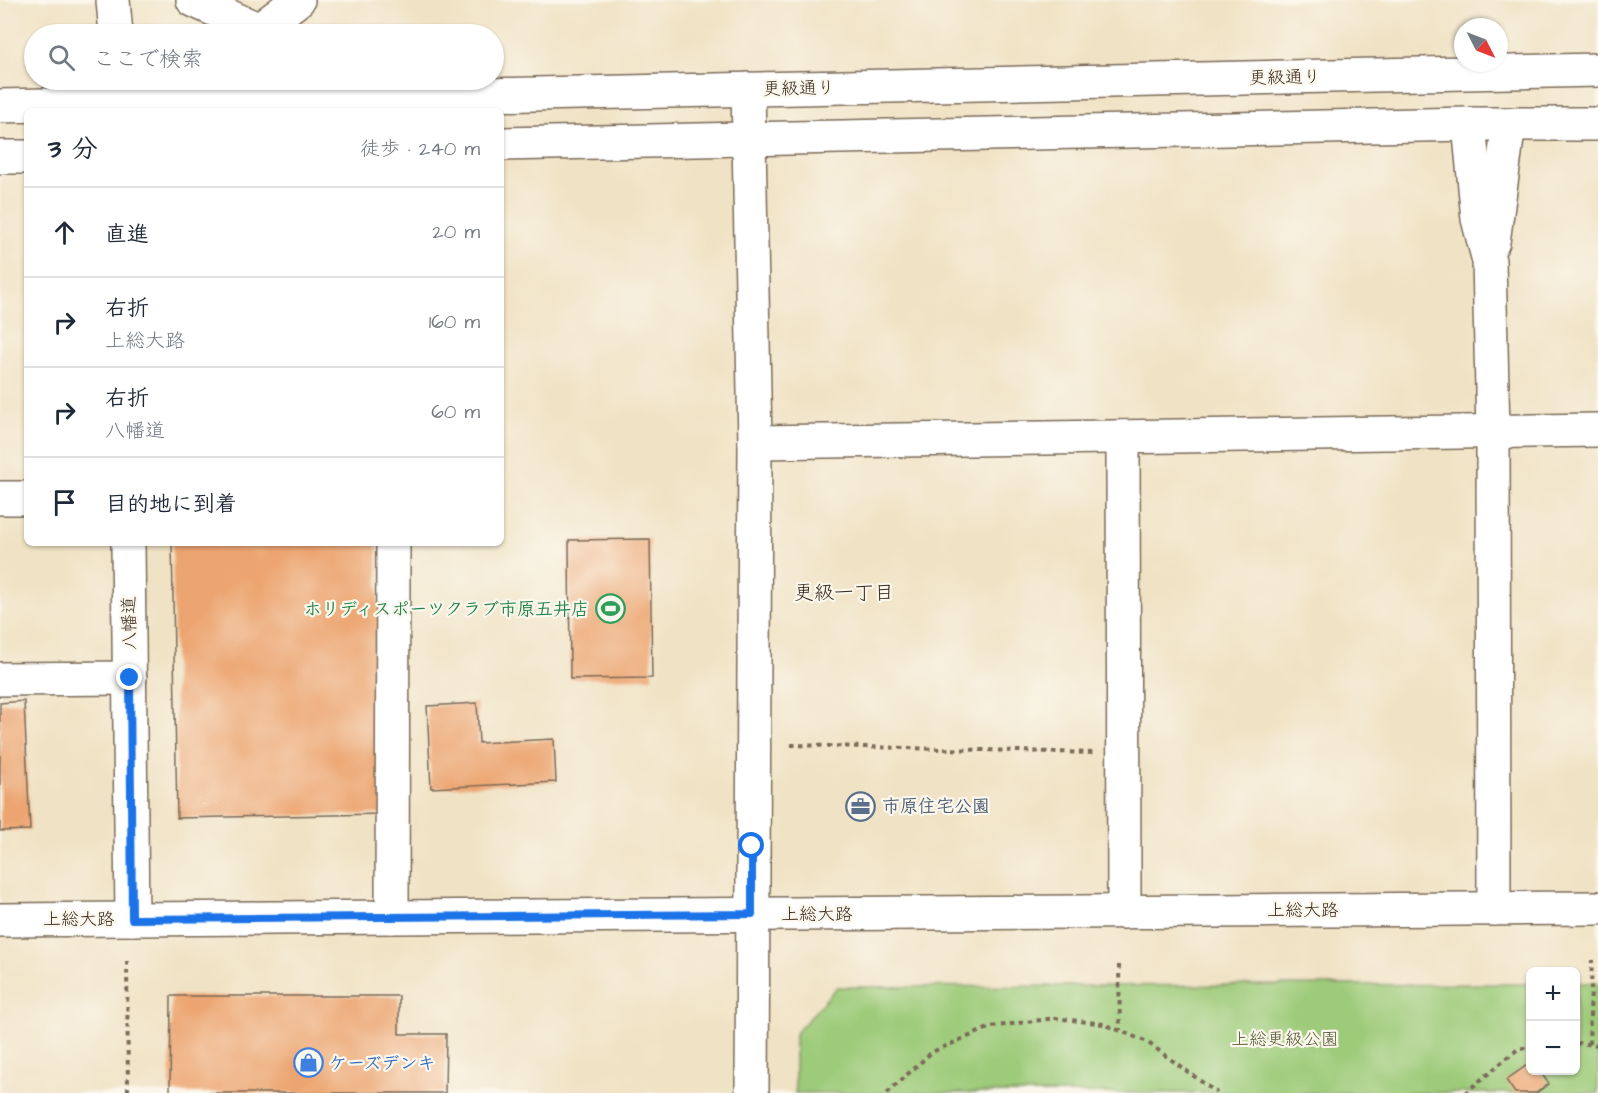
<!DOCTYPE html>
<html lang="ja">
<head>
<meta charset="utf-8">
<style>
	body { margin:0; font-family:"Architects Daughter","Klee One",sans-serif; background:#f6f6f7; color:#1f2937 }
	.controls { position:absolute; right:18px; bottom:18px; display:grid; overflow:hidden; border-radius:9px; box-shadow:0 2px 4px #0004 }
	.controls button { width:54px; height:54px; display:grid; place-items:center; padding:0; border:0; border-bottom:2px solid #e0e1e3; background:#fff; color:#1f2937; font:30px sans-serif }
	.compass { position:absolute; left:1454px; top:18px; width:54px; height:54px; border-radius:50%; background:#fff; box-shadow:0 2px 4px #0004; rotate:132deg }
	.stop { position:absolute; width:18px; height:18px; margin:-14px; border:4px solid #1a73e8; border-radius:50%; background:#fff }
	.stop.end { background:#1a73e8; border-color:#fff; box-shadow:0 2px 6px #0008 }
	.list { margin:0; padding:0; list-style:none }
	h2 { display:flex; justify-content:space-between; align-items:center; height:78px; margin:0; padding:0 24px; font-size:26px }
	h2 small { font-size:20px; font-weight:400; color:#747a83 }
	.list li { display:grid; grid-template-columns:39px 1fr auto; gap:18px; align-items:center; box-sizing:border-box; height:90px; padding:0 24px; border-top:2px solid #e0e1e3 }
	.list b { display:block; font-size:22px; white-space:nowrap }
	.list p { margin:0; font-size:20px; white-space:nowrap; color:#747a83 }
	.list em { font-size:20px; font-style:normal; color:#747a83 }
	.icon { flex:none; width:33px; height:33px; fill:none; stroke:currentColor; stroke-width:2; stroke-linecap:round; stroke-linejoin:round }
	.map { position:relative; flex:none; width:1598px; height:1093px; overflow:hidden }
	.search { position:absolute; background:#fff; box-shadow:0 2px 4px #0004; left:24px; top:24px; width:480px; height:66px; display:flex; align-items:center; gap:15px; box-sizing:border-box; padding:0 21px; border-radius:33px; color:#747a83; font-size:22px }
	.panel { position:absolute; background:#fff; box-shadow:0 2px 4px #0004; left:24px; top:108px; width:480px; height:438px; border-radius:9px }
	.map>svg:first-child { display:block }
</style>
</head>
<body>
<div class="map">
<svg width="1598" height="1093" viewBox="0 0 1598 1093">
	<rect width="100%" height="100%" fill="#fbf7ec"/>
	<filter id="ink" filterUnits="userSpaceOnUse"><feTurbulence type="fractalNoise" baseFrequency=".0167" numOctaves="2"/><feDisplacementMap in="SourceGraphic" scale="12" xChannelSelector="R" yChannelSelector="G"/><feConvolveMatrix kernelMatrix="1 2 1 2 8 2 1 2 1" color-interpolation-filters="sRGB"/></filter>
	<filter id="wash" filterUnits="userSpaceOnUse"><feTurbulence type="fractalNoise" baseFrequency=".008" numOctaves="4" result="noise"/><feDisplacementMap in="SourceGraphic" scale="24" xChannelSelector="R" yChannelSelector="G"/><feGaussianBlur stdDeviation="1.35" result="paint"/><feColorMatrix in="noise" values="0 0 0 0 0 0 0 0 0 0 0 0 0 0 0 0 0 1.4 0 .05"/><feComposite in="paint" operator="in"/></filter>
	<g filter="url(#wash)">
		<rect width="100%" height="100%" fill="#f0e2c4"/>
		<!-- green -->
		<path fill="#9dcb79" stroke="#6c7a4c" stroke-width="1.5" d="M1576,983H1598V1093H795V1034L837,987L1530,984V1070H1576Z"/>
		<g id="blocks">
			<!-- building -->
			<g fill="#eca46f">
				<path d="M650,539L652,678L570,679L569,540Z"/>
				<path d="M172,543H377L382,814L177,818Z"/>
				<path d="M24,701L30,830L0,831V703Z"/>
				<path d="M477,703L479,743L554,739L556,782L431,788L427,706Z"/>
				<path d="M171,996H399V1034H446L445,1093H170Z"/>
				<path d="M1530,1063V1070H1539L1549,1084L1536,1093H1515L1506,1080Z"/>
			</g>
		</g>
	</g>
	<g filter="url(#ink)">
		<use href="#blocks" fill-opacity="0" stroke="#7a6a58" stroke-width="1.5"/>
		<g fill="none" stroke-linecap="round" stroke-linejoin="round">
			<defs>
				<g id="minor">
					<path d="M113,0L116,34"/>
					<path d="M193,0L268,34"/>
					<path d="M259,30L298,0"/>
					<path d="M748,89L755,442L752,1093"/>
					<path d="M0,106L1598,70"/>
					<path d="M1469,124L1478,219L1489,261L1493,432L1494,909"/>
					<path d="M501,144L1469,124H1598"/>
					<path d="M0,157H27"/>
					<path d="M1493,242L1509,124"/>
					<path d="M1123,437L1124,912"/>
					<path d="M755,442L1598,430"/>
					<path d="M0,498H27"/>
					<path d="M128,543L132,919"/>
					<path d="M0,679L130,678"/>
					<path d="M392,917L393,543"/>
					<path d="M0,920L1598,908"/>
				</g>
			</defs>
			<!-- minor casing -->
			<use href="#minor" stroke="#7a6a58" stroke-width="36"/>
			<!-- path -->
			<g stroke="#7a6a58" stroke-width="4" stroke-dasharray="4.5 4.5" stroke-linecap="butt">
				<path d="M791,745L1094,753"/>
				<path d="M127,961L128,1093"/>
				<path d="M1119,965L1120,1030"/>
				<path d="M1576,1043L1598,1045"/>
				<path d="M1589,1044L1592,960"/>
				<path d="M887,1093L932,1052L991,1027L1055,1018L1104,1024L1147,1042L1217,1093"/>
				<path d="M1465,1093L1518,1049L1530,1047"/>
			</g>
			<!-- minor -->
			<use href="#minor" stroke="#fff" stroke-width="33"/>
		</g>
	</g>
	<g fill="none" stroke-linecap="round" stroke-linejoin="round" filter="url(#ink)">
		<!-- route -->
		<path stroke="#1a73e8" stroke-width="8" d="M130,678L132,919L752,914V846"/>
	</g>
	<!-- icons -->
	<defs>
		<symbol id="stadium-ring" viewBox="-11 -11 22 22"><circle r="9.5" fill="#fbf7ec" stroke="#2e9e5b" stroke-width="1.5"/><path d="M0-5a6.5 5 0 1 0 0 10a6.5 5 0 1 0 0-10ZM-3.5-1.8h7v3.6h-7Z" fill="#2e9e5b"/></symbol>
		<symbol id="office-ring" viewBox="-11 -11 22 22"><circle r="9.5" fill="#fbf7ec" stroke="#5c6f8a" stroke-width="1.5"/><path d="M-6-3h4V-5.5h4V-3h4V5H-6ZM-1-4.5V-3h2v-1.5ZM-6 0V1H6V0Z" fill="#5c6f8a"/></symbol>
		<symbol id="shop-ring" viewBox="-11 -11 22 22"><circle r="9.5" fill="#fbf7ec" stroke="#3f7fe0" stroke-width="1.5"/><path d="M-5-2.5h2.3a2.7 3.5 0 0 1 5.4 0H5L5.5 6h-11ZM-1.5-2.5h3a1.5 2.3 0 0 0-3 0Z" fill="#3f7fe0"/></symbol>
	</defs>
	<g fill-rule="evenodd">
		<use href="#stadium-ring" x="594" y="592" width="33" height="33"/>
		<use href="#office-ring" x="844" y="790" width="33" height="33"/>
		<use href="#shop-ring" x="292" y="1046" width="33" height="33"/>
	</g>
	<g text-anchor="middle" stroke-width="4.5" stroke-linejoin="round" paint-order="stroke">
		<!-- street labels -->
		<g font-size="18" fill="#3b2a1e" stroke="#fbf7ec">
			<text transform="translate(1285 77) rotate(-1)" y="6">更級通り</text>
			<text transform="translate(799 88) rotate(-1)" y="6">更級通り</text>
			<text transform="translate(129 623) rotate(-91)" y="6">八幡道</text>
			<text x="1303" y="916">上総大路</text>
			<text x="817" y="920">上総大路</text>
			<text x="79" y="925">上総大路</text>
		</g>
		<!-- leisure labels -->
		<g font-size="18" font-weight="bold" fill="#27864d" stroke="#fbf7ec" text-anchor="end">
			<text x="589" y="615">ホリディスポーツクラブ市原五井店</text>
		</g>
		<!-- service labels -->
		<g font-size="18" font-weight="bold" fill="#4e5e75" stroke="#fbf7ec" text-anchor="start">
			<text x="882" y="812">市原住宅公園</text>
		</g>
		<!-- park labels -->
		<g font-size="18" fill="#585a39" stroke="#fbf7ec">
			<text x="1285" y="1045">上総更級公園</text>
		</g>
		<!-- shop labels -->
		<g font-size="18" font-weight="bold" fill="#366cbe" stroke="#fbf7ec" text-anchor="start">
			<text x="329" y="1069">ケーズデンキ</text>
		</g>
		<!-- neighbourhood labels -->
		<g font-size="20" fill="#3b2a1e" stroke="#fbf7ec">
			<text x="844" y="599">更級一丁目</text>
		</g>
	</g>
</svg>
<div class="controls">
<button>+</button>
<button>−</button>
</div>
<svg class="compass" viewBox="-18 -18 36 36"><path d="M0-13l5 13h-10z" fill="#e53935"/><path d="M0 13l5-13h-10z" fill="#747a83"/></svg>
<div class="stop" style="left:752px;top:846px"></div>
<div class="stop end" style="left:130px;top:678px"></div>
<div class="search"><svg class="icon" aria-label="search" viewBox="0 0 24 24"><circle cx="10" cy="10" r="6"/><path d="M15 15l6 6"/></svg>ここで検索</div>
<section class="panel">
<h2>3 分<small>徒歩 · 240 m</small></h2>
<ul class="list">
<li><svg class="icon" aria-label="ahead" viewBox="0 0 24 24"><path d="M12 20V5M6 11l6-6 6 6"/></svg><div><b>直進</b></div><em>20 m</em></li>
<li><svg class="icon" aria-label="right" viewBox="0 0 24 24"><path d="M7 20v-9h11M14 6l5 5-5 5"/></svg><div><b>右折</b><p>上総大路</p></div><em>160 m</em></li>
<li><svg class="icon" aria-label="right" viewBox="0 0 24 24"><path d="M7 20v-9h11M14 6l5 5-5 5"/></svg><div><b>右折</b><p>八幡道</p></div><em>60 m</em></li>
<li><svg class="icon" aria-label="arrive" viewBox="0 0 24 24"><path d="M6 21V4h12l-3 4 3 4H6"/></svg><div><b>目的地に到着</b></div></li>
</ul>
</section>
</div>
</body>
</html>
